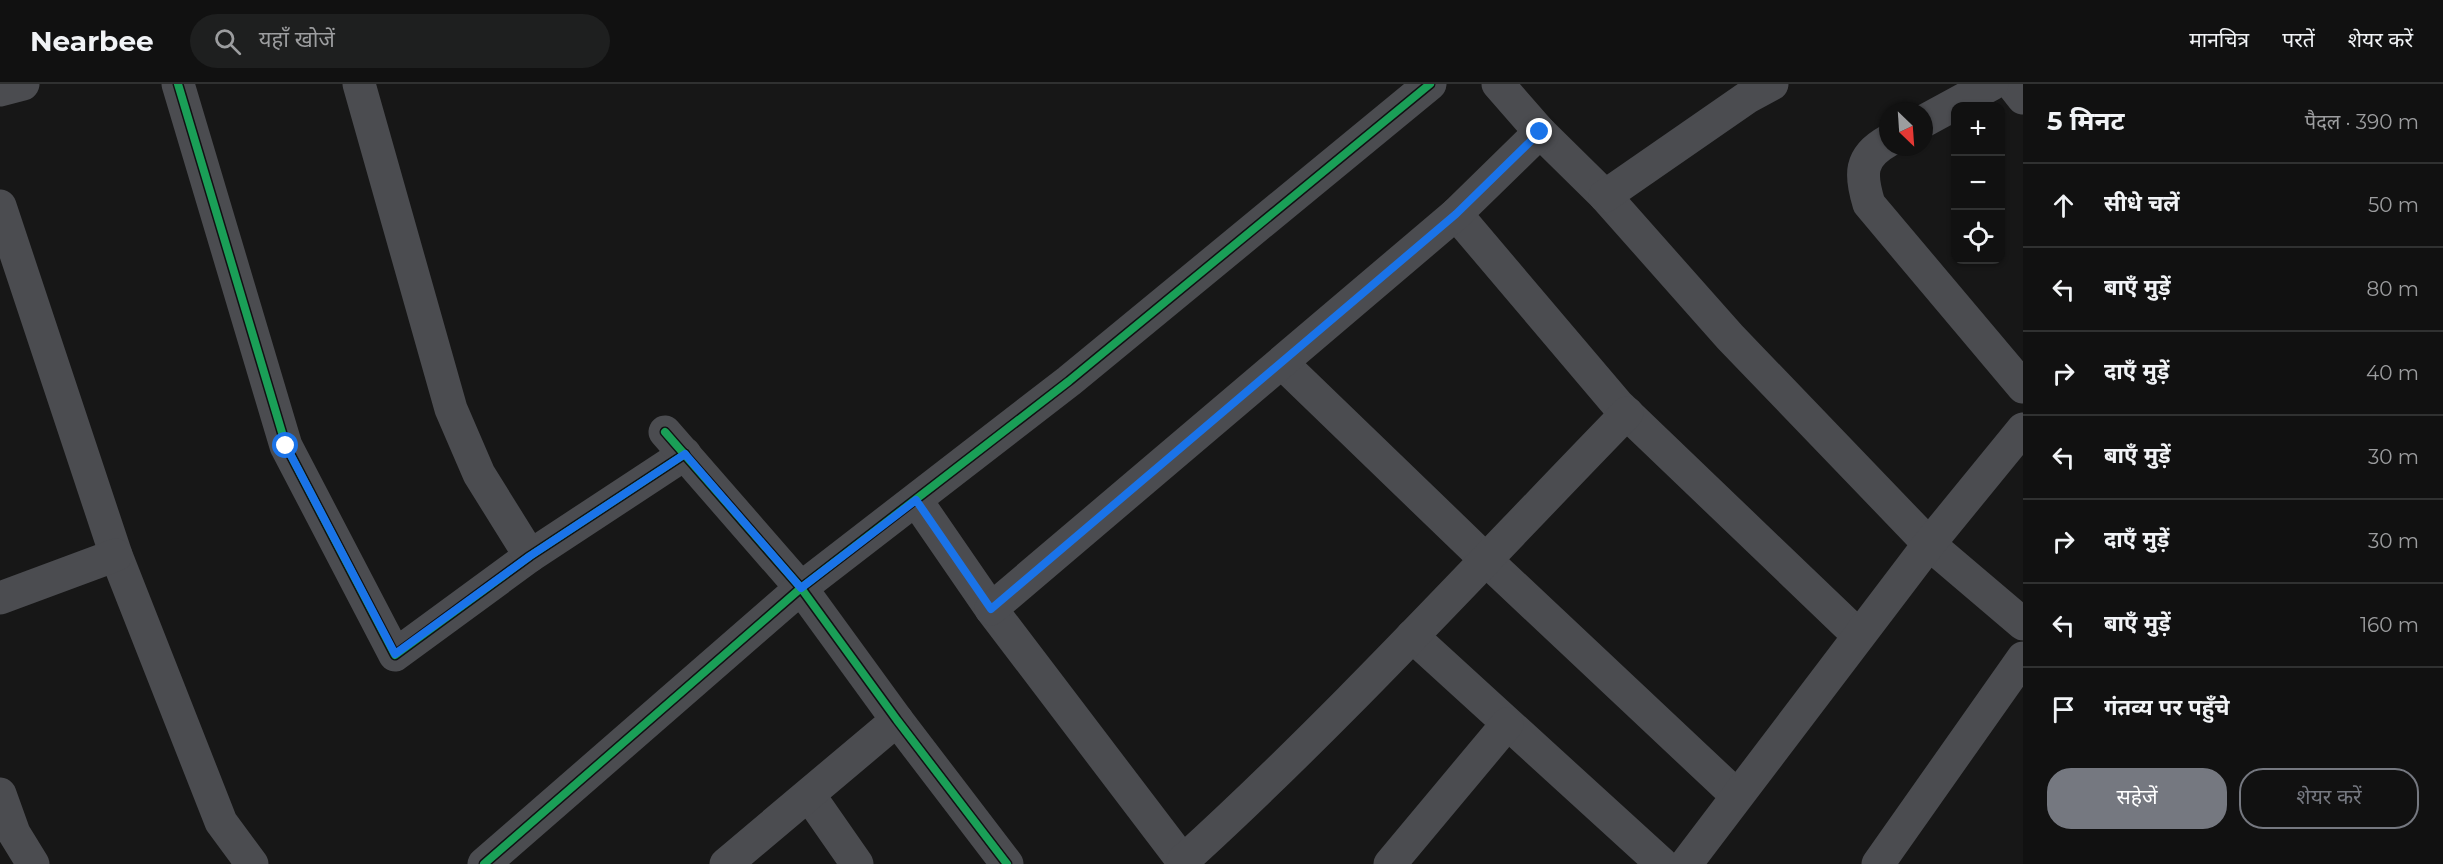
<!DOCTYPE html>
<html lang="hi">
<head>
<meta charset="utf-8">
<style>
	body { margin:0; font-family:Montserrat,"Noto Sans Devanagari",sans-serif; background:#1e1f1f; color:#f1f3f6 }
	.controls { position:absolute; right:18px; top:18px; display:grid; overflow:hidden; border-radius:12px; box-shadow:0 2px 4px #0004 }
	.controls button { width:54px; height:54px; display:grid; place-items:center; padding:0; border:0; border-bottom:2px solid #303131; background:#111; color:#f1f3f6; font:30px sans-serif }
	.compass { position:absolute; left:1879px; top:18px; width:54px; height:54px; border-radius:50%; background:#111; box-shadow:0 2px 4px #0004; rotate:155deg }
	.stop { position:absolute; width:18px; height:18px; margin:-14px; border:4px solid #1a73e8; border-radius:50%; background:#fff }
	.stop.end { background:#1a73e8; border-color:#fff; box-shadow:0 2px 6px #0008 }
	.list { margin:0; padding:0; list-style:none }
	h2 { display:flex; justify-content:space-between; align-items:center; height:78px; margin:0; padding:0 24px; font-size:26px }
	h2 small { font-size:20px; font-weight:400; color:#9c9d9f }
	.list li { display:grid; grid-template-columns:39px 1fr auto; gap:18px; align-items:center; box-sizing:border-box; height:84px; padding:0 24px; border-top:2px solid #303131 }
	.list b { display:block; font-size:22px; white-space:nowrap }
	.list em { font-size:20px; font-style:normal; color:#9c9d9f }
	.actions { display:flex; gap:12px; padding:18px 24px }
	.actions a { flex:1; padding:14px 0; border:2px solid #757880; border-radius:24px; text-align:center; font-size:21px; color:#757880 }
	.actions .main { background:#757880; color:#fff }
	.icon { flex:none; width:33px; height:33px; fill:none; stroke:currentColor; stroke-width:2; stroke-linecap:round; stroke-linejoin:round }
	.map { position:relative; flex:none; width:2023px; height:780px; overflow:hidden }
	header { display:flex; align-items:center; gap:36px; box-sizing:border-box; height:84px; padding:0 30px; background:#111; border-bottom:2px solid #303131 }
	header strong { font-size:28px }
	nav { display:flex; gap:33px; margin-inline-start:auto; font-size:21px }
	.search { width:420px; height:54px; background:#1e1f1f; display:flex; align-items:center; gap:15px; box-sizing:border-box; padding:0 21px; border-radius:33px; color:#9c9d9f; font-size:22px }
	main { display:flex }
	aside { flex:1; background:#111 }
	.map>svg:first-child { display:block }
</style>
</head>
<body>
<header>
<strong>Nearbee</strong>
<div class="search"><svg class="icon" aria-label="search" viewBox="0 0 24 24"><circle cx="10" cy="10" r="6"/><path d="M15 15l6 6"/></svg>यहाँ खोजें</div>
<nav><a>मानचित्र</a><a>परतें</a><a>शेयर करें</a></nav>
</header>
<main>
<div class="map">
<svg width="2023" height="780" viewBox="0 0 2023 780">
	<rect width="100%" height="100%" fill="#171717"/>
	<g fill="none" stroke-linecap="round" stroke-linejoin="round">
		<!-- street -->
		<g stroke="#4b4c50" stroke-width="33">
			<path d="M178,0L286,362L395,571L530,472L685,370"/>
			<path d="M359,0L451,325L479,390L530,472"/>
			<path d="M1498,0L1540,48L1605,112L1730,253L1929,460L2023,540"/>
			<path d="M2012,0L2023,14"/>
			<path d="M0,6L23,0"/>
			<path d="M1924,37L1992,0"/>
			<path d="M1888,57C1859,73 1860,91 1869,120L2023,303"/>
			<path d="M1605,112L1748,13L1772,0"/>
			<path d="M0,122L116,471L221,738L252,780"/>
			<path d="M1456,130L1618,321L1858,551"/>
			<path d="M1282,279L1485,475L1736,711"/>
			<path d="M665,348L801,504L1069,297L1430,0"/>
			<path d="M916,416L991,525L1185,780"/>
			<path d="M0,514L116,471"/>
			<path d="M991,525L1456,130L1540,48"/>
			<path d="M1412,552L1662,780"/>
			<path d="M0,710L14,749L33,780"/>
			<path d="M809,711L857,780"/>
			<path d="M1183,777C1338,636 1480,480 1627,329"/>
			<path d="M484,780L801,504L897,636L1007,780"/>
			<path d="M726,780L897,636"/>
			<path d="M1390,780L1507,640"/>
			<path d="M1686,780L1929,460L2023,345"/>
			<path d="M1878,780L2023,574"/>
		</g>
		<defs>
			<g id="cycleway">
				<path d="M178,0L286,362L395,571L530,472L685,370"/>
				<path d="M665,348L801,504L1069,297L1430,0"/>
				<path d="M484,780L801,504L897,636L1007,780"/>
			</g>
		</defs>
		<!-- cycleway casing -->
		<use href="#cycleway" stroke="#111113" stroke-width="11"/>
		<!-- cycleway -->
		<use href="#cycleway" stroke="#1a9f57" stroke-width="8"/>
	</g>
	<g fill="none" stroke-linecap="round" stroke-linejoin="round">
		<!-- route -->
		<path stroke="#1a73e8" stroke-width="8" d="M286,362L395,570L530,472L685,370L801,504L916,416L991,525L1456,130L1540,48"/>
	</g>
</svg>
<div class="controls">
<button>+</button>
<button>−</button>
<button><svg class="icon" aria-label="locate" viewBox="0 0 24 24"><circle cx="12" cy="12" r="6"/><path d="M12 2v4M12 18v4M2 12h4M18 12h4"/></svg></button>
</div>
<svg class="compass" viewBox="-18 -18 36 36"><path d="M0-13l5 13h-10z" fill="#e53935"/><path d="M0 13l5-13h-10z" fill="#9c9d9f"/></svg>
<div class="stop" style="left:286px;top:362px"></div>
<div class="stop end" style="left:1540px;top:48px"></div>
</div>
<aside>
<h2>5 मिनट<small>पैदल · 390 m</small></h2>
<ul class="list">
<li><svg class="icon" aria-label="ahead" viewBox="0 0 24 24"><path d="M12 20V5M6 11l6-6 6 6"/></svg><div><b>सीधे चलें</b></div><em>50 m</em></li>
<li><svg class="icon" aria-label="left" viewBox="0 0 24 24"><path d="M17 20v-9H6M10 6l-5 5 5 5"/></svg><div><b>बाएँ मुड़ें</b></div><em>80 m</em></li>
<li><svg class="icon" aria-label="right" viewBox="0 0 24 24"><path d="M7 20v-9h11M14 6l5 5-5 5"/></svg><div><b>दाएँ मुड़ें</b></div><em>40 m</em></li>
<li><svg class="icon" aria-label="left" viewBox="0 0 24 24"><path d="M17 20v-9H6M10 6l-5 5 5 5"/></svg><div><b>बाएँ मुड़ें</b></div><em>30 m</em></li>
<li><svg class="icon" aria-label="right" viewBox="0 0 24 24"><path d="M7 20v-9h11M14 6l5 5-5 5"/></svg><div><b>दाएँ मुड़ें</b></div><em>30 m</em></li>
<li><svg class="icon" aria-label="left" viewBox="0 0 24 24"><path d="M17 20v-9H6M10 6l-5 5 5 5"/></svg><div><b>बाएँ मुड़ें</b></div><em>160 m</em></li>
<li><svg class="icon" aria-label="arrive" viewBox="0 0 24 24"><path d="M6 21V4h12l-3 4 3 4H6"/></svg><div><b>गंतव्य पर पहुँचे</b></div></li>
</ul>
<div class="actions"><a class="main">सहेजें</a><a>शेयर करें</a></div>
</aside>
</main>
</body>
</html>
